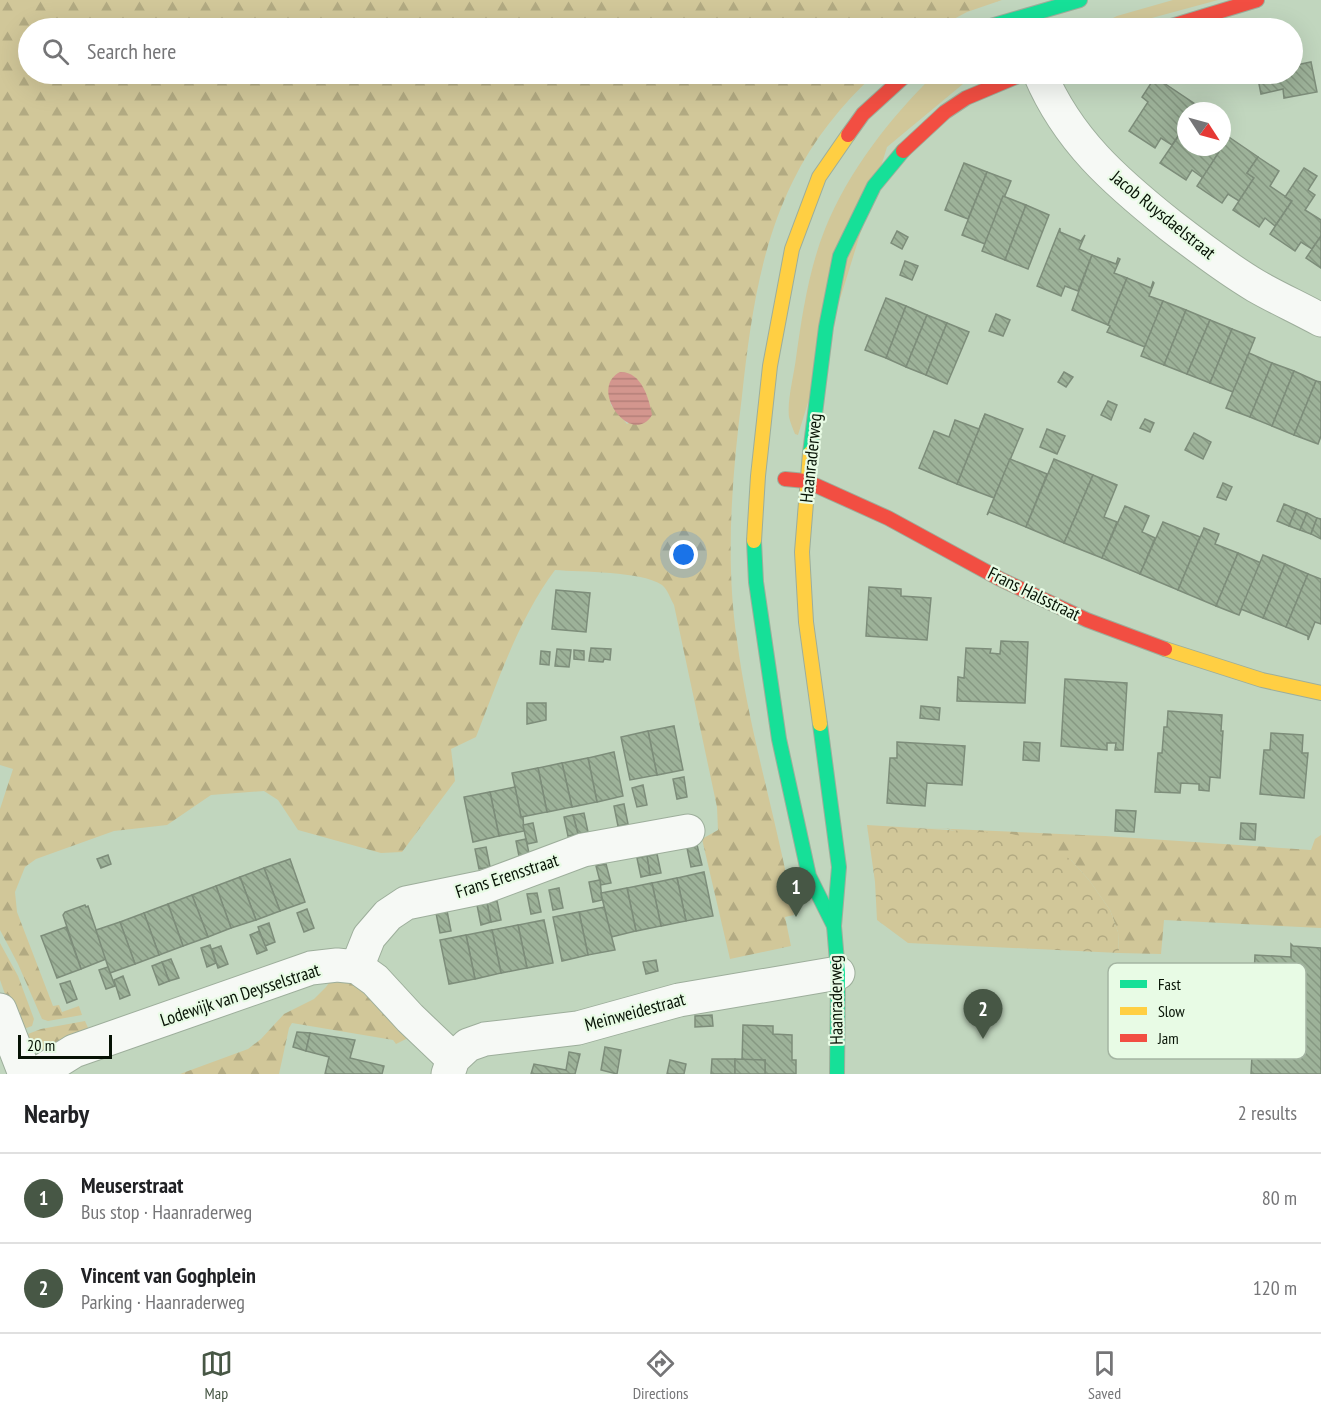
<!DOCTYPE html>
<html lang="en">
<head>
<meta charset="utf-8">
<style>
	body { margin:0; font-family:"PT Sans Narrow",sans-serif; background:#f6f6f6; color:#202124 }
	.compass { position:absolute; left:1177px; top:102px; width:54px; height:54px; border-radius:50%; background:#fff; box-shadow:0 6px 24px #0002; rotate:126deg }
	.scale { position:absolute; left:18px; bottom:15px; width:94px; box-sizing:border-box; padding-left:6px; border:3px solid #061204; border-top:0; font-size:16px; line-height:21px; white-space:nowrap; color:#061204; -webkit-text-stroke:4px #e8fbe5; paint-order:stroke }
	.you { position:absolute; left:684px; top:555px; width:21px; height:21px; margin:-15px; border:4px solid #fff; border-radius:50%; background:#1a73e8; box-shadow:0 0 0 9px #1a73e833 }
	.badge { display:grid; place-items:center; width:39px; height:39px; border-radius:50%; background:#475745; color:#fff; font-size:20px; font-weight:700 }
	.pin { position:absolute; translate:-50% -50px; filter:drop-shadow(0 2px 3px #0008) }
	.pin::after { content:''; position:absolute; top:32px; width:21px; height:18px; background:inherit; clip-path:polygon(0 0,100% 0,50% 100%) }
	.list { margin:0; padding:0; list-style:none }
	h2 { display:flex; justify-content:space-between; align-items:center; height:78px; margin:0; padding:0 24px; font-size:26px }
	h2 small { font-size:20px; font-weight:400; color:#757577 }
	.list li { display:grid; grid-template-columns:39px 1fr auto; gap:18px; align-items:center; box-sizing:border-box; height:90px; padding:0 24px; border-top:2px solid #e0e0e0 }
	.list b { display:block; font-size:22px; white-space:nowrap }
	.list p { margin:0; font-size:20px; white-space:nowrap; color:#757577 }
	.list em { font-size:20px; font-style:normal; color:#757577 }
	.icon { flex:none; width:33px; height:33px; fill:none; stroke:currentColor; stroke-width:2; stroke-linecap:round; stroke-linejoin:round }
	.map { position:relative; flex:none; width:1321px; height:1074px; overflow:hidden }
	.search { position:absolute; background:#fff; box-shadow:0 6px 24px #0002; left:18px; right:18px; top:18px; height:66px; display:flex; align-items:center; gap:15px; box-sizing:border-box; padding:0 21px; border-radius:33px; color:#757577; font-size:22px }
	.sheet { height:258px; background:#fff }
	nav { display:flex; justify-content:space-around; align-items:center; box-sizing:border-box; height:84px; border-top:2px solid #e0e0e0; background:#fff; font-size:16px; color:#757577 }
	nav a { display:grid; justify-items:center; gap:3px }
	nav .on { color:#475745 }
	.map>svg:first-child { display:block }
</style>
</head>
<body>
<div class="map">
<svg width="1321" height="1074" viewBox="0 0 1321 1074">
	<defs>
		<pattern id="forest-firs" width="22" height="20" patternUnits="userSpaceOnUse" patternTransform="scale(1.5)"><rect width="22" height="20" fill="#d1c799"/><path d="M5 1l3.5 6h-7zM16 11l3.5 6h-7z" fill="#b2aa82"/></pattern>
		<pattern id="park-crowns" width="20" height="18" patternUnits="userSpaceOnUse" patternTransform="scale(1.5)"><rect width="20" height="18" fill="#d1c799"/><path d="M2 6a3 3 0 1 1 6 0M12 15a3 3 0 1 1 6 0" fill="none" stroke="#b2aa82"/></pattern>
		<pattern id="water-rules" width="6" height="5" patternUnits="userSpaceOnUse" patternTransform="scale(1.5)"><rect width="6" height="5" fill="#d3968e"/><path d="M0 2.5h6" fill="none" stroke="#b48079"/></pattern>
		<pattern id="building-back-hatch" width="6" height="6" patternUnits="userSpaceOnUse" patternTransform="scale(1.5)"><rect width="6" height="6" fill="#9db299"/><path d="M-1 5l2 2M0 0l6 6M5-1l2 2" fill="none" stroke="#869882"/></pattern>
	</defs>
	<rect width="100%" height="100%" fill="#c1d6be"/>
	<!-- grass -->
	<g fill="#d1c799">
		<path d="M1173,0H1218L1115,28H1093L1117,16Z"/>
		<path d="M935,74H982L969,79L887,147L798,435L795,434C793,429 790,422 789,417C787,400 794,375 796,358C802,315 809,269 825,229C849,170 890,118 935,74Z"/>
	</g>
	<!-- forest -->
	<g fill="url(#forest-firs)" fill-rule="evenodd">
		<path d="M0,0H1002L967,12L937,28H28V74H875C842,104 813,140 793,181C760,247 750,323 742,396C732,476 725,560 737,640C749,733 778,823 794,915L785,917L791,946L730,959L702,839L718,830L717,807L674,605C670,598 668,590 662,585C642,571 580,572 555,570C519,618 498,681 476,737L451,749L455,781L402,852L381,853L298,830L278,800L264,791L211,795L167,825L114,831L36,859L25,867L15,892L17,912L53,1006L59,1005L62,1012L79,1006L82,1015L48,1021L42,1019L18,964L0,930V809L13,769L0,765ZM642,387L650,408L627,424L611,405L610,400Z"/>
		<path d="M886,826L1105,836L1311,850L1315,839L1321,835V928L1164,920L1161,954L1119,953L1118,932L1110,910L1089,880L1071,860L948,829Z"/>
		<path d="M0,943L18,976L34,1019L32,1026L18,1031L0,980Z"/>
		<path d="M334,976L355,983L410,1037L396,1044L393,1040L292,1023L289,1028L279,1074H180L248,1049L261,1039L284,1014L314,999L326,987Z"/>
		<path d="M85,1021L89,1030L49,1050L36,1049L20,1037L41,1029Z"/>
	</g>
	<!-- park -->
	<path fill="url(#park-crowns)" d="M867,825L1012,834L1046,843L1071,860L1089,880L1110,910L1118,932L1119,953L908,943L877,920L875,882Z"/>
	<!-- water -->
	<path fill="url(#water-rules)" d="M620,372C641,371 649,398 652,415C632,448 587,389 620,372Z"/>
	<!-- building -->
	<g fill="url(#building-back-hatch)" stroke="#7d8d7a" stroke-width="1.5">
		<path d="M1292,46L1296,65L1311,62L1317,92L1284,98L1283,89L1261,94L1257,74H1292Z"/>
		<path d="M1155,77L1198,106L1194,111H1186V125L1172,145L1161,138L1155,148L1129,131L1148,102L1142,97Z"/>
		<path d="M1186,125V147H1212L1219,152L1203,178L1192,170L1186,180L1160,163Z"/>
		<path d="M1223,133L1258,157L1247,173L1254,178L1239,201L1228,194L1222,203L1197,186L1219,152L1212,147H1222Z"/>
		<path d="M1258,157L1279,171L1270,186L1292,201L1275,226L1265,218L1259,227L1233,210L1254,178L1247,173Z"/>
		<path d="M964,163L987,172L968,219L945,210Z"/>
		<path d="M1304,168L1317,176L1308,190L1315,195L1305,210L1321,220V236L1312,249L1301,242L1295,251L1270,234L1292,201L1285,197Z"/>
		<path d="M987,172L1011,181L985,244L962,235Z"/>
		<path d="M1003,196L1026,205L1005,260L982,251Z"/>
		<path d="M1026,205L1049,215L1028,269L1005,260Z"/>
		<path d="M1060,228V232L1081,241L1085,235L1079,249L1092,255L1078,291L1065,286L1061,296L1037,286Z"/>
		<path d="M897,231L908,237L902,249L891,243Z"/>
		<path d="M1321,236V268L1306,258Z"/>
		<path d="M1092,255L1116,264L1118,258L1120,259L1114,273L1127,278L1108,325L1072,310Z"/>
		<path d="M905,261L918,266L912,280L900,275Z"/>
		<path d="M1127,278L1151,288L1153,282L1154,283L1149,296L1163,301L1145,347L1107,332L1110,326L1108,325Z"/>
		<path d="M886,298L906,306L886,358L865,350Z"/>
		<path d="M1163,301L1186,310L1164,365L1141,356Z"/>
		<path d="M906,306L927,315L906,367L886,358Z"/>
		<path d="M1186,310L1210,320L1187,374L1164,365Z"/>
		<path d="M996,314L1010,320L1003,336L989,331Z"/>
		<path d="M927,315L947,323L926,375L906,367Z"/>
		<path d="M1210,320L1232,329L1210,383L1187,374Z"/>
		<path d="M947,323L969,332L947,384L926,375Z"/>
		<path d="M1232,329L1255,338L1233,392L1210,383Z"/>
		<path d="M1249,353L1272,363L1250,417L1226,408Z"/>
		<path d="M1272,363L1294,371L1272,426L1250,417Z"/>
		<path d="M1294,371L1316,381L1294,435L1272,426Z"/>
		<path d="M1064,372L1073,377L1066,387L1058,382Z"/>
		<path d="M1316,381L1321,382V436L1318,444L1294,435Z"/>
		<path d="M1108,401L1117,405L1111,420L1101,415Z"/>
		<path d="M985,414L1023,429L994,498L957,484Z"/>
		<path d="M985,414L957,484L919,468L934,431L949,437L955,420L979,429Z"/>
		<path d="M1145,419L1154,423L1150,432L1140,428Z"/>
		<path d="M1047,429L1065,436L1057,454L1040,447Z"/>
		<path d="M1194,433L1211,442L1203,459L1185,450Z"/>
		<path d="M1010,459L1047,474L1026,527L989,512L987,515Z"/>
		<path d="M1054,459L1093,475L1064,543L1026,527Z"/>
		<path d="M1093,475L1117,485L1104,517L1117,522L1102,558L1064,543Z"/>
		<path d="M1223,483L1232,487L1226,500L1217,497Z"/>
		<path d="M1284,504L1296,509L1289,526L1277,521Z"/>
		<path d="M1125,506L1149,516L1142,532L1155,538L1140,574L1102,558Z"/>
		<path d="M1296,509L1307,513L1300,530L1289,526Z"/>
		<path d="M1307,513L1317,518L1311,534L1300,530Z"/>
		<path d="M1317,518L1321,519V539L1311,534Z"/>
		<path d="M1163,522L1200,537L1178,590L1140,574Z"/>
		<path d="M1204,528L1219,534L1215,544L1238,553L1216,606L1178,590Z"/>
		<path d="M1238,553L1261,563L1239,615L1216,606Z"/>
		<path d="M1263,555L1285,564L1263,618L1241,609Z"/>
		<path d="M1285,564L1308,574L1286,627L1263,618Z"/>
		<path d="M1308,574L1321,579V624L1315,622L1308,640V636L1286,627Z"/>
		<path d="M869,587L901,589V596L931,598L927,640L866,636Z"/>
		<path d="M556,590L590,593L586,632L552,629Z"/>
		<path d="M1001,641L1028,642L1025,703L957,701L958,677L964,678L966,648L991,649L990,653L1000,654Z"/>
		<path d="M591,648L611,649L610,660L604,659L603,662L589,661Z"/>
		<path d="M557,649L571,650L569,667L555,666Z"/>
		<path d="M574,650L584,651V660L574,659Z"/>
		<path d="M541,651L550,652L549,665L540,664Z"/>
		<path d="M1065,679L1127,683L1123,750H1115L1116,743H1107V750L1061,746Z"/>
		<path d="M527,703H546V720L527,724Z"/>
		<path d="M921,706L940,708L939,720L920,718Z"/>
		<path d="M1168,711L1222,715L1221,731H1223L1220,778L1210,777L1209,791L1199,790V784L1181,783L1180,793L1155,792L1158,753H1162L1164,727H1167Z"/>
		<path d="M674,726L683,770L657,775L648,731Z"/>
		<path d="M648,731L657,775L630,780L621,737Z"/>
		<path d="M1271,733L1303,735L1302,753H1308L1304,798L1260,794L1264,750H1270Z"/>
		<path d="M897,742L965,746L962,785L927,783L925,806L887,803L890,758H897Z"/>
		<path d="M1024,742L1040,743L1039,761L1023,760Z"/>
		<path d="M614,752L623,796L597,802L588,758Z"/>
		<path d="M588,758L597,802L572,807L562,763Z"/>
		<path d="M562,763L572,807L547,812L538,768Z"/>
		<path d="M538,768L547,812L521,817L512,773Z"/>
		<path d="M684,777L687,797L677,799L673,779Z"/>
		<path d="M643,785L647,805L637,807L632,788Z"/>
		<path d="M515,787L521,817H523L524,831L499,836L490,792Z"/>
		<path d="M490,792L499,836L473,842L464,797Z"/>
		<path d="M624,804L628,824L618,826L614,806Z"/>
		<path d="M1116,810L1136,811L1134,832L1115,831Z"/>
		<path d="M584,813L588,832L578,834L573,815Z"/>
		<path d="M573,815L578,834L568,836L564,817Z"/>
		<path d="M533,823L537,842L527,844L523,825Z"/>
		<path d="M1241,823L1256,824L1255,840L1240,839Z"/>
		<path d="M526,839L530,858L520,861L516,841Z"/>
		<path d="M697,845L702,865L691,867L687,848Z"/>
		<path d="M486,847L490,867L479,869L475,849Z"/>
		<path d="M657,854L661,873L650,875L647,856Z"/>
		<path d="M108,855L111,864L101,868L97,859Z"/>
		<path d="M647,856L650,875L641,877L637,858Z"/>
		<path d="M290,859L305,902L280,911L264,868Z"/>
		<path d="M606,864L611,883L601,885L596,866Z"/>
		<path d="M264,868L280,911L256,920L240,877Z"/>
		<path d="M704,872L713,916L686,921L677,878Z"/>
		<path d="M240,877L256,920L231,928L216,886Z"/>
		<path d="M677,878L686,921L661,926L652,883Z"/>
		<path d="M600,880L602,900L593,902L589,882Z"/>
		<path d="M652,883L661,926L636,931L627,888Z"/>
		<path d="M216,886L231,928L208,937L192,895Z"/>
		<path d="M559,888L563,908L553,910L549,890Z"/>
		<path d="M627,888L636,931L611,937L601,893Z"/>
		<path d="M537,893L541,912L531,914L527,894Z"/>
		<path d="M192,895L208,937L183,946L168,904Z"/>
		<path d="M497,901L501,920L491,922L487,903Z"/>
		<path d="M487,903L491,922L481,925L477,905Z"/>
		<path d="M168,904L183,946L159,955L144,913Z"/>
		<path d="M85,905L86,907L88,906L106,959L81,969L63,915L65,912Z"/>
		<path d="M604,907L615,950L588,955L579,912Z"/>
		<path d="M307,909L314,928L304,932L297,913Z"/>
		<path d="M447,911L451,931L440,933L436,913Z"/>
		<path d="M579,912L588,955L562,961L553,917Z"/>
		<path d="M144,913L159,955L135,964L120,922Z"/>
		<path d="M544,920L553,963L527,968L518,925Z"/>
		<path d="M120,922L135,964L110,973L96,930Z"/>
		<path d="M269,923L275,942L265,946L258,927Z"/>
		<path d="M518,925L527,968L501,973L492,930Z"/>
		<path d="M66,927L81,969L57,978L41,936Z"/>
		<path d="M492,930L501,973L475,979L466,935Z"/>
		<path d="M259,931L267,950L257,954L250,935Z"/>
		<path d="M466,935L475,979L449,984L440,940Z"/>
		<path d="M1291,944L1293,946L1321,948V1074H1251L1254,1019H1276L1277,999L1253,998L1255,955L1291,957Z"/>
		<path d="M210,945L216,963L207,967L201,948Z"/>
		<path d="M221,946L228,964L218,968L212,949Z"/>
		<path d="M171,959L179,978L169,981L162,962Z"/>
		<path d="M656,960L658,971L646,974L643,962Z"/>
		<path d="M162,962L169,981L159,985L152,966Z"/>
		<path d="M108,967L115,986L106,989L99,970Z"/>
		<path d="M123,976L130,995L120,999L114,980Z"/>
		<path d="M70,981L77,999L67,1003L60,984Z"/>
		<path d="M712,1015L713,1026L695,1027V1016Z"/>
		<path d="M743,1025L773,1026V1034L792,1035V1060H796V1074H765V1060H742Z"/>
		<path d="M297,1032L310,1033L306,1051L293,1047Z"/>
		<path d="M310,1033L355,1040L350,1058L384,1066L382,1074H325L329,1057L306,1051Z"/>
		<path d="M605,1047L621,1050L617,1074L601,1070Z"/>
		<path d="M569,1052L580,1054L575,1074H531L534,1064L566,1070Z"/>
		<path d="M712,1059H735V1074H711Z"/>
		<path d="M735,1059L765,1060V1074H735Z"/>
		<path d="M670,1060L686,1064L684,1074H667Z"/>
	</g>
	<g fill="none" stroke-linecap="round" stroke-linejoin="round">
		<defs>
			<g id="street">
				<path d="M1040,74C1068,140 1115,181 1170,225C1197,246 1226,268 1256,286C1277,298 1299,308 1321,320"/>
				<path d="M357,967L369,937L388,915L406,903L484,887L583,850L688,831"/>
				<path d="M0,1010L25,1074"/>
				<path d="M37,1074L74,1051L311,968L337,965L357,967L375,980L410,1018L453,1059"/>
				<path d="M448,1074L453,1059L468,1045L485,1039L578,1028L679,1000L838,973"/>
			</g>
			<g id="fast">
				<path d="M984,28L1080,0"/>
				<path d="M810,453L826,327L840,256L874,186L903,151"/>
				<path d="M754,541L756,582L779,739L809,876L834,926"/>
				<path d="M820,724L839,867L834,926L838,973L837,1074"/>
			</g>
			<g id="slow">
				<path d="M810,453L802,552L806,622L820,724"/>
				<path d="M754,541L758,476L770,366L792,249L819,177L848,135"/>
				<path d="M1165,649L1262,680L1321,693"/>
			</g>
			<g id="jam">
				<path d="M1165,28L1257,0"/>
				<path d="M848,135L863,114L907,74"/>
				<path d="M903,151L945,112L966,98L1023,74"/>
				<path d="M785,479L806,481L888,518L1000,579L1087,620L1165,649"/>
			</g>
		</defs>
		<!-- street casing -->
		<use href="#street" stroke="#9dae9b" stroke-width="35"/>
		<!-- fast casing -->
		<use href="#fast" stroke="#9dae9b" stroke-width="16"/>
		<!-- slow casing -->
		<use href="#slow" stroke="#9dae9b" stroke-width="16"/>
		<!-- jam casing -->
		<use href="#jam" stroke="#9dae9b" stroke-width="16"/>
		<!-- street -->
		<use href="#street" stroke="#f6f9f5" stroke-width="33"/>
		<!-- fast -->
		<use href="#fast" stroke="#16e098" stroke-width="14"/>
		<!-- slow -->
		<use href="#slow" stroke="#ffcf43" stroke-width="14"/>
		<!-- jam -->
		<use href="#jam" stroke="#f24e42" stroke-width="14"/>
	</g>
	<g text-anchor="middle" stroke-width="4.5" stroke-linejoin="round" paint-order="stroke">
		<!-- street labels -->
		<g font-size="18" fill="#061204" stroke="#e8fbe5">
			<text transform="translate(1163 215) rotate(39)" y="6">Jacob Ruysdaelstraat</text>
			<text transform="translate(811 458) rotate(-84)" y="6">Haanraderweg</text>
			<text transform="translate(1034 594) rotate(26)" y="6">Frans Halsstraat</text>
			<text transform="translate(507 876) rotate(-18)" y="6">Frans Erensstraat</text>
			<text transform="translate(240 995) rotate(-18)" y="6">Lodewijk van Deysselstraat</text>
			<text transform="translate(836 1000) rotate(-91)" y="6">Haanraderweg</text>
			<text transform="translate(635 1012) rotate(-15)" y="6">Meinweidestraat</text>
		</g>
	</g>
	<!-- legend -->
	<rect x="1108" y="963" width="198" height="96" rx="9" fill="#e8fbe5" stroke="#a4b5a2" stroke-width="1.5"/>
	<rect x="1120" y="980" width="27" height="8" fill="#16e098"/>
	<rect x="1120" y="1007" width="27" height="8" fill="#ffcf43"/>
	<rect x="1120" y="1034" width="27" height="8" fill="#f24e42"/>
	<g font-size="16" fill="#061204">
		<text x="1158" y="990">Fast</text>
		<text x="1158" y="1017">Slow</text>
		<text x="1158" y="1044">Jam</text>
	</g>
</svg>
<svg class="compass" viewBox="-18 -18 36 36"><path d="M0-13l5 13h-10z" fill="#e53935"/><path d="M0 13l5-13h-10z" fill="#757577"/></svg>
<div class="scale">20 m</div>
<div class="you"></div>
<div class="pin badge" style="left:796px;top:917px">1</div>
<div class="pin badge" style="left:983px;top:1039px">2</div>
<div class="search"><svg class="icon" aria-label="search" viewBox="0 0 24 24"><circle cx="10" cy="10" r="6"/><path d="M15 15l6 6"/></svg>Search here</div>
</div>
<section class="sheet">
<h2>Nearby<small>2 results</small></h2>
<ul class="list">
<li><span class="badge">1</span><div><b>Meuserstraat</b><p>Bus stop · Haanraderweg</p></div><em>80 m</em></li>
<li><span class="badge">2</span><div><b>Vincent van Goghplein</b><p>Parking · Haanraderweg</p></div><em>120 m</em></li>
</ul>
</section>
<nav>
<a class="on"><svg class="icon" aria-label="map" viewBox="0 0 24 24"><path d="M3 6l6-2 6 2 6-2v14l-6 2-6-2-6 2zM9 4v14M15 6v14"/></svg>Map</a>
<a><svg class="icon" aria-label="directions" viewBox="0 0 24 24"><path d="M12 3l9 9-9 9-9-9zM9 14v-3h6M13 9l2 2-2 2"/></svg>Directions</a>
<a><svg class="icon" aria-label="saved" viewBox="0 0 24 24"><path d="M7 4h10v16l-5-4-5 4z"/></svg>Saved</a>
</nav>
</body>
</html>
